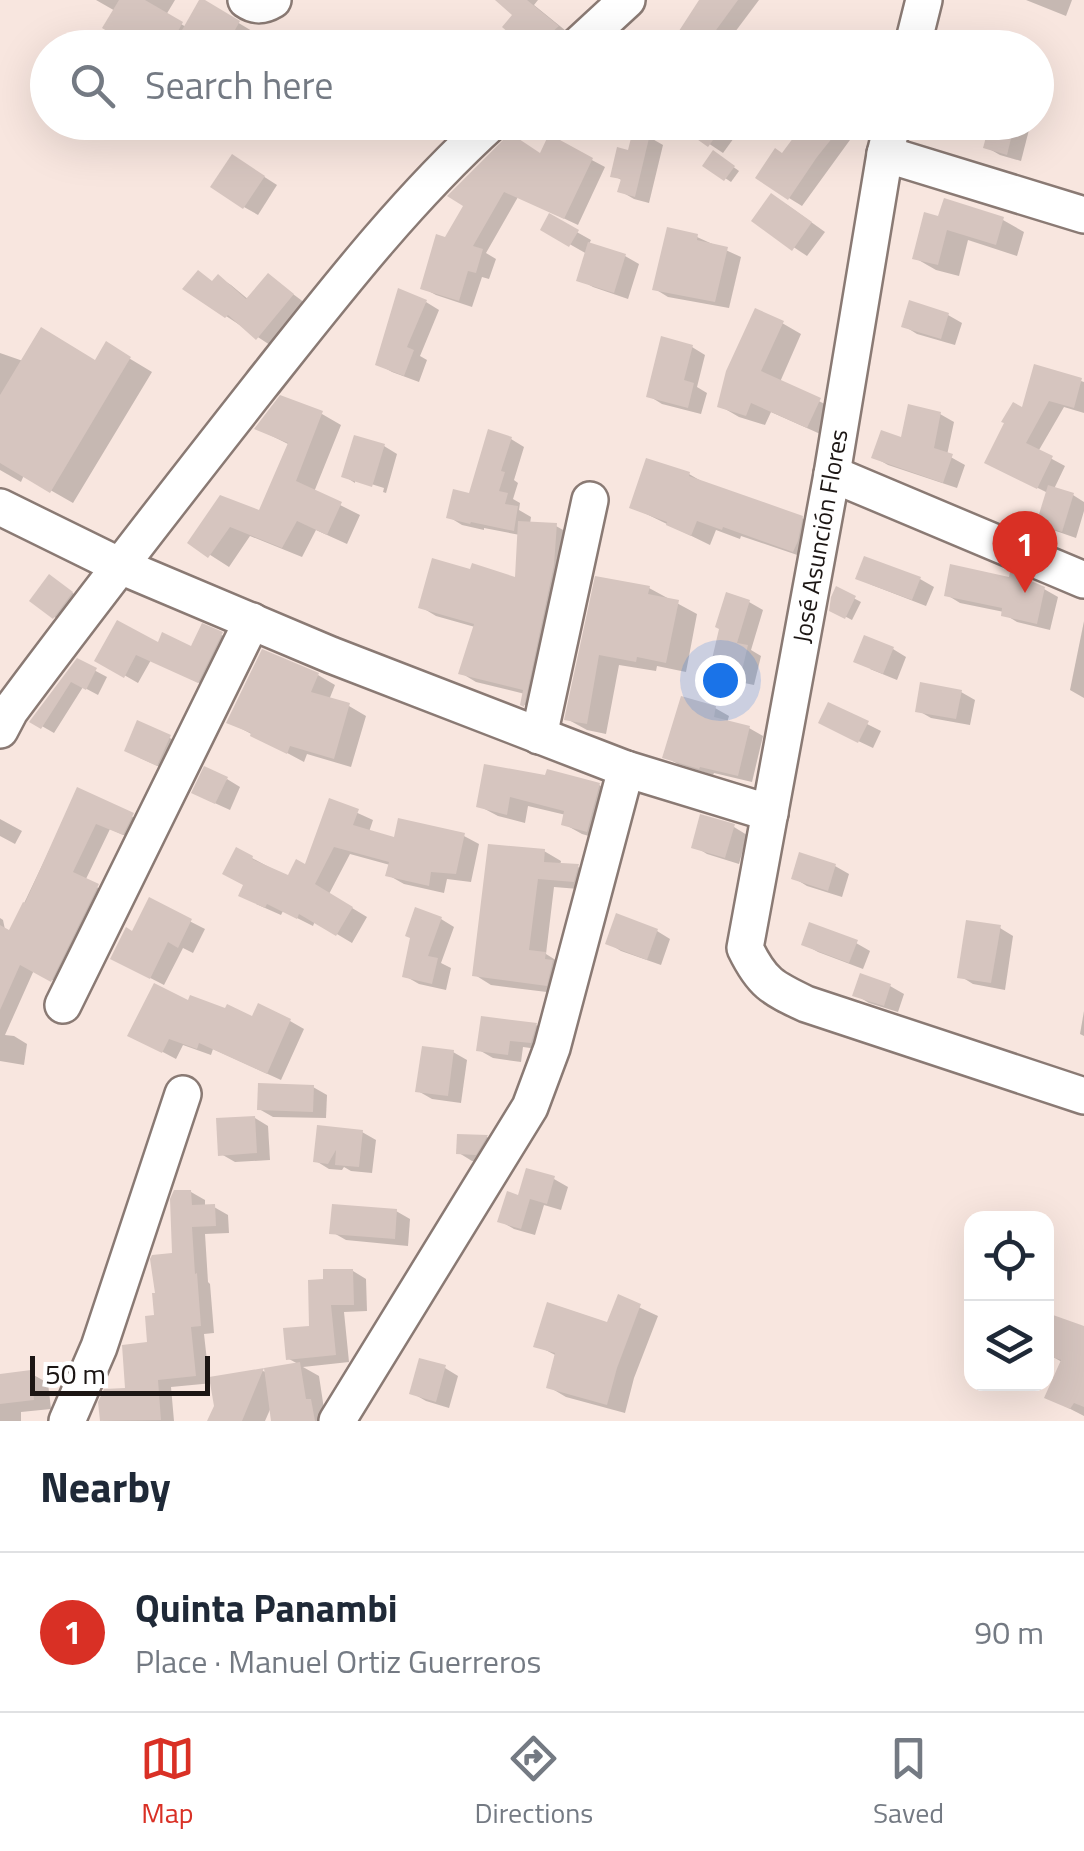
<!DOCTYPE html>
<html lang="en">
<head>
<meta charset="utf-8">
<style>
	body { margin:0; font-family:"Titillium Web",sans-serif; background:#f6f6f7; color:#1f2937 }
	.controls { position:absolute; right:30px; bottom:30px; display:grid; overflow:hidden; border-radius:20px; box-shadow:0 10px 40px #0002 }
	.controls button { width:90px; height:90px; display:grid; place-items:center; padding:0; border:0; border-bottom:2px solid #e0e1e3; background:#fff; color:#1f2937; font:50px sans-serif }
	.scale { position:absolute; left:30px; bottom:25px; width:180px; box-sizing:border-box; padding-left:10px; border:5px solid #1c1614; border-top:0; font-size:28px; line-height:35px; white-space:nowrap; color:#1c1614; -webkit-text-stroke:8px #fff; paint-order:stroke }
	.you { position:absolute; left:720px; top:680px; width:35px; height:35px; margin:-25px; border:8px solid #fff; border-radius:50%; background:#1a73e8; box-shadow:0 0 0 15px #1a73e833 }
	.badge { display:grid; place-items:center; width:65px; height:65px; border-radius:50%; background:#d93025; color:#fff; font-size:32px; font-weight:700 }
	.pin { position:absolute; translate:-50% -82px; filter:drop-shadow(0 2px 5px #0008) }
	.pin::after { content:''; position:absolute; top:52px; width:35px; height:30px; background:inherit; clip-path:polygon(0 0,100% 0,50% 100%) }
	.list { margin:0; padding:0; list-style:none }
	h2 { display:flex; justify-content:space-between; align-items:center; height:130px; margin:0; padding:0 40px; font-size:42px }
	h2 small { font-size:32px; font-weight:400; color:#747a83 }
	.list li { display:grid; grid-template-columns:65px 1fr auto; gap:30px; align-items:center; box-sizing:border-box; height:160px; padding:0 40px; border-top:2px solid #e0e1e3 }
	.list b { display:block; font-size:38px; white-space:nowrap }
	.list p { margin:0; font-size:32px; white-space:nowrap; color:#747a83 }
	.list em { font-size:32px; font-style:normal; color:#747a83 }
	.icon { flex:none; width:55px; height:55px; fill:none; stroke:currentColor; stroke-width:2; stroke-linecap:round; stroke-linejoin:round }
	.map { position:relative; flex:none; width:1084px; height:1421px; overflow:hidden }
	.search { position:absolute; background:#fff; box-shadow:0 10px 40px #0002; left:30px; right:30px; top:30px; height:110px; display:flex; align-items:center; gap:25px; box-sizing:border-box; padding:0 35px; border-radius:55px; color:#747a83; font-size:38px }
	.sheet { height:290px; background:#fff }
	nav { display:flex; justify-content:space-around; align-items:center; box-sizing:border-box; height:140px; border-top:2px solid #e0e1e3; background:#fff; font-size:28px; color:#747a83 }
	nav a { display:grid; justify-items:center; gap:5px }
	nav .on { color:#d93025 }
	.map>svg:first-child { display:block }
</style>
</head>
<body>
<div class="map">
<svg width="1084" height="1421" viewBox="0 0 1084 1421">
	<rect width="100%" height="100%" fill="#f8e6df"/>
	<!-- shadow -->
	<g fill="#0003">
		<path d="M96,0H175L166,15L186,27L202,1L252,31L243,48H197L192,45L191,48H148L124,16Z"/>
		<path d="M498,0H538L534,5L571,35L556,48H530L516,15Z"/>
		<path d="M702,0H759L723,48H672Z"/>
		<path d="M1026,0H1072L1066,16Z"/>
		<path d="M450,36L464,44L468,48H442Z"/>
		<path d="M644,122L636,133L649,137L663,145L649,203L634,199L620,191L623,181L613,175L630,153L636,131L625,123Z"/>
		<path d="M683,122H727L739,131L723,153L681,125Z"/>
		<path d="M804,122H863L802,206L789,198L783,156L807,125Z"/>
		<path d="M992,122H1031L1021,161L1000,155L986,147Z"/>
		<path d="M550,138L605,167L578,225L518,197L486,253L496,259L489,279L482,277L472,307L436,295L423,288L446,240L541,155Z"/>
		<path d="M714,153L739,171L731,182L706,165Z"/>
		<path d="M246,165L277,185L258,215L244,207Z"/>
		<path d="M945,202L1003,220L1024,232L1017,256L968,240L959,276L936,270L915,258L940,219Z"/>
		<path d="M786,204L825,232L807,256L754,221Z"/>
		<path d="M550,217L591,240L589,244L625,256L639,264L628,299L593,287L579,279L587,254L543,229Z"/>
		<path d="M697,237L741,257L729,308L668,297L655,289Z"/>
		<path d="M269,276L305,303L270,345L226,316L218,277L231,285L249,300Z"/>
		<path d="M426,302L439,310L420,356L427,360L419,382L392,372L378,364Z"/>
		<path d="M948,315L962,323L955,345L917,334L904,326Z"/>
		<path d="M782,323L801,334L780,382L839,411L827,437L771,412L765,425L739,417L720,406Z"/>
		<path d="M107,345L152,372L73,503L24,475L21,482L0,470V353L23,361L96,363Z"/>
		<path d="M692,347L705,355L697,387L707,393L701,414L662,404L649,396Z"/>
		<path d="M1081,381L1084,382V413L1064,407L1039,450V452L1065,466L1054,489L1073,495L1084,502V511L1076,538L1053,530L1039,523L1048,493L1001,470L1024,411Z"/>
		<path d="M322,414L341,425L314,492L360,515L347,544L316,530L302,557L250,536L229,567L190,542L260,514L290,445L258,429Z"/>
		<path d="M940,414L954,422L947,455L965,465L957,488L888,465L874,457Z"/>
		<path d="M511,439L524,447L514,480L518,483L513,499L520,503L519,510L531,517L530,524L556,526L572,535L539,713L523,704L525,694L476,682L461,673L475,627L436,616L421,607L517,580L520,535L484,528V530L462,525L449,517L470,496Z"/>
		<path d="M384,446L397,454L386,493L383,492L384,488L355,479V483L344,476Z"/>
		<path d="M689,474L708,485L802,518L820,529L812,560L741,536L740,539L716,530L710,545L632,507Z"/>
		<path d="M865,559L920,579L934,587L926,606L872,585L858,578Z"/>
		<path d="M597,579L649,588L697,614L686,672L657,666L656,671L619,665L606,734L587,730L567,719Z"/>
		<path d="M63,586L85,602L68,624L54,617Z"/>
		<path d="M1044,589L1058,597L1050,630L1017,622L1004,614V612L960,603L947,595Z"/>
		<path d="M838,590L861,602L852,620L831,609Z"/>
		<path d="M727,595L749,602L763,610L751,650L761,656L754,685L725,679L711,671Z"/>
		<path d="M1084,621V698L1070,690Z"/>
		<path d="M222,635L235,642L212,689L151,660L138,683L98,660L159,646L192,649Z"/>
		<path d="M893,649L906,657L897,680L870,669Z"/>
		<path d="M77,661L107,677L98,695L83,687L54,733L33,721Z"/>
		<path d="M318,675L335,685L329,700L349,706L366,716L351,767L307,754L304,762L229,722Z"/>
		<path d="M961,692L975,700L970,725L931,718L917,710Z"/>
		<path d="M715,708L729,716L727,723L749,728L763,736L752,782L714,773L713,775L678,764L665,757Z"/>
		<path d="M139,723L184,745L171,772L140,758Z"/>
		<path d="M867,724L881,731L873,748L835,730Z"/>
		<path d="M486,767L599,785L618,796L606,841L582,834L564,824L566,815L528,806L525,823L498,816L479,806Z"/>
		<path d="M227,779L240,787L230,810L208,800Z"/>
		<path d="M78,790L145,823L137,841L110,829L85,881L110,894L65,987L34,970L5,1035L14,1036L27,1044L24,1065L0,1061V918L3,920L7,939Z"/>
		<path d="M331,801L373,820L369,832L396,840L464,836L479,844L471,882L447,879L444,893L404,884L388,875L390,865L350,854L329,894L367,917L352,943L315,921L313,926L283,911L281,915L256,904L252,858L289,878L306,867Z"/>
		<path d="M0,819L22,831L15,844L0,836Z"/>
		<path d="M734,827L747,835L739,864L707,854L694,846Z"/>
		<path d="M544,851L561,861L560,866L578,867L594,876L591,890L554,887L546,954L562,964L563,994L491,985L475,975Z"/>
		<path d="M801,855L835,866L849,874L842,897L807,886L794,878Z"/>
		<path d="M150,901L205,929L193,953L183,948L164,985L127,966L133,934Z"/>
		<path d="M441,919L454,927L441,963L451,968L446,990L419,984L405,976Z"/>
		<path d="M1000,928L1013,936L1005,990L973,984L960,976Z"/>
		<path d="M657,931L670,939L661,965L621,951L608,943Z"/>
		<path d="M856,943L870,951L863,969L818,952L804,944Z"/>
		<path d="M890,986L904,994L898,1012L869,1003L856,995Z"/>
		<path d="M1084,1011V1036L1080,1034Z"/>
		<path d="M254,1019L290,1021L304,1029L281,1080L213,1049L211,1055L183,1045L176,1059L144,1042Z"/>
		<path d="M536,1025L549,1033L545,1050L523,1047L521,1062L493,1058L479,1050Z"/>
		<path d="M453,1052L467,1060L461,1103L432,1099L418,1091Z"/>
		<path d="M313,1087L327,1095L326,1118L273,1117L259,1109Z"/>
		<path d="M255,1118L268,1126L270,1160L235,1162L221,1154Z"/>
		<path d="M362,1132L376,1140L372,1173L351,1171L344,1167L342,1170L329,1169L316,1161Z"/>
		<path d="M459,1136L487,1137L500,1144L490,1161H472L459,1153Z"/>
		<path d="M528,1171L554,1179L568,1187L561,1210L544,1205L535,1235L514,1229L500,1221L520,1198Z"/>
		<path d="M191,1192L205,1200V1207H214L228,1215L229,1233L205,1234L208,1282L210,1284L214,1333L204,1334L209,1379L263,1371L268,1373L300,1365L289,1359L311,1328L325,1282L353,1271L366,1279L367,1311L344,1312L349,1362L303,1367L319,1376L324,1409L330,1412L331,1421H274L272,1405L265,1421H209L216,1406L213,1383L171,1387L174,1421H103L101,1402L128,1390L150,1344Z"/>
		<path d="M396,1211L410,1219L408,1246L346,1240L332,1232Z"/>
		<path d="M619,1298L658,1316L634,1378L625,1413L566,1397L549,1387L557,1356L536,1345L609,1325Z"/>
		<path d="M1084,1329V1416L1047,1397L1062,1362L1046,1353Z"/>
		<path d="M445,1368L458,1376L449,1408L426,1401L412,1393Z"/>
		<path d="M30,1373L48,1383L51,1409L21,1412V1421H0V1376Z"/>
	</g>
	<!-- building -->
	<g fill="#d6c5bf">
		<path d="M119,0H145L183,22L169,48H135L102,28Z"/>
		<path d="M199,0H205L240,21L225,48H192L177,39Z"/>
		<path d="M495,0H527L559,26L534,48H526L502,27L512,15Z"/>
		<path d="M699,0H738L703,48H668Z"/>
		<path d="M673,122H726L708,147Z"/>
		<path d="M805,122H845L817,157L788,200L755,178L775,148L782,153Z"/>
		<path d="M990,122H1015L1007,155L983,148Z"/>
		<path d="M633,130L650,134L635,197L617,192L621,179L610,177L617,147L628,150Z"/>
		<path d="M510,133L540,153L549,134L593,158L564,219L504,192L473,246L483,249L476,273L468,271L459,301L420,289L436,234L445,237L463,206L447,196Z"/>
		<path d="M713,150L735,166L724,181L702,166Z"/>
		<path d="M232,154L265,176L243,209L210,187Z"/>
		<path d="M771,193L812,222L792,251L751,221Z"/>
		<path d="M944,198L1004,217L996,245L947,230L938,265L912,259L924,212L938,216Z"/>
		<path d="M549,213L579,230L569,247L540,230Z"/>
		<path d="M667,227L698,234L697,240L728,247L715,302L652,290Z"/>
		<path d="M588,242L626,254L614,293L576,281Z"/>
		<path d="M198,270L212,281L218,274L246,299L268,273L294,294L256,340L228,315L225,318L182,289Z"/>
		<path d="M398,288L427,300L407,347L414,350L404,376L375,365Z"/>
		<path d="M909,300L949,313L941,339L901,327Z"/>
		<path d="M755,308L784,321L761,371L821,398L807,428L751,403L746,416L717,407L726,371Z"/>
		<path d="M41,327L95,360L106,341L131,357L50,493L0,463V395Z"/>
		<path d="M661,336L693,345L684,380L694,383L688,408L646,397Z"/>
		<path d="M1034,364L1082,378L1074,408L1049,401L1026,443L1053,456L1037,489L984,463L1004,423L1001,422L1013,402L1022,407Z"/>
		<path d="M280,395L323,411L296,481L342,502L327,535L297,521L282,548L230,527L208,558L187,543L220,495L259,510L288,443L254,429Z"/>
		<path d="M908,404L941,412L934,448L953,454L943,483L871,458L881,430L901,437Z"/>
		<path d="M488,429L512,437L501,471L505,472L499,491L508,493L505,504L518,506L514,531L471,522L470,524L446,518L453,489L469,493Z"/>
		<path d="M354,435L385,444L372,487L341,477Z"/>
		<path d="M646,458L690,472L689,476L803,516L798,541L793,552L723,527L722,530L697,521L691,536L666,525L667,522L629,508Z"/>
		<path d="M1048,485L1074,493L1062,532L1036,524Z"/>
		<path d="M518,521L557,523L554,565L524,707L520,705L523,690L458,674L474,624L418,608L432,558L470,569L472,563L515,577Z"/>
		<path d="M864,556L921,577L912,600L855,579Z"/>
		<path d="M950,564L1009,577L1010,572L1045,587L1037,624L1001,616L1002,608L944,596Z"/>
		<path d="M49,574L73,592L53,619L29,601Z"/>
		<path d="M595,576L650,586L648,594L679,600L666,663L637,657L636,662L599,655L587,724L564,720Z"/>
		<path d="M836,586L856,596L845,619L829,611L831,597Z"/>
		<path d="M726,592L750,600L737,643L748,645L740,679L709,672L719,629L715,627Z"/>
		<path d="M117,620L158,642L162,632L191,646L202,623L223,632L198,683L136,655L124,678L94,661Z"/>
		<path d="M864,635L894,647L883,674L853,662Z"/>
		<path d="M262,649L319,673L311,692L350,703L334,759L290,746L287,754L250,736L251,733L226,723Z"/>
		<path d="M77,658L97,668L86,690L71,682L41,729L29,722Z"/>
		<path d="M920,682L962,690L956,719L915,712Z"/>
		<path d="M681,696L716,706L714,717L750,726L738,776L700,767L699,769L662,758Z"/>
		<path d="M828,702L869,721L858,743L818,723Z"/>
		<path d="M137,720L171,735L157,766L124,751Z"/>
		<path d="M484,764L545,775L547,769L600,783L587,832L561,825L564,811L510,797L507,815L476,807Z"/>
		<path d="M204,766L228,777L215,804L191,793Z"/>
		<path d="M77,787L134,813L123,835L96,824L73,872L99,884L51,982L20,965L0,1010V925L9,930L23,902L25,903Z"/>
		<path d="M329,798L359,809L353,825L394,837L398,818L465,833L456,874L431,872L429,886L385,876L389,862L334,847L315,884L353,907L336,936L299,914L297,919L267,904L265,908L238,896L243,885L222,874L236,847L253,856L252,859L288,875L296,859L305,864Z"/>
		<path d="M700,814L735,824L725,858L691,848Z"/>
		<path d="M488,844L545,849L544,862L579,864L574,882L538,879L529,950L546,952L545,959L553,960L547,986L472,976Z"/>
		<path d="M799,852L836,864L828,891L791,879Z"/>
		<path d="M149,897L192,919L178,948L168,942L150,979L110,959L126,927L132,931Z"/>
		<path d="M415,907L442,917L428,956L438,958L432,984L402,977L410,938L405,936Z"/>
		<path d="M616,913L658,929L647,960L605,944Z"/>
		<path d="M966,920L1001,925L991,983L957,978Z"/>
		<path d="M809,922L858,940L849,963L801,945Z"/>
		<path d="M860,973L891,984L884,1006L852,996Z"/>
		<path d="M154,983L188,1000L190,995L225,1008L227,1004L252,1016L258,1003L291,1019L267,1074L199,1043L197,1049L169,1039L162,1053L127,1036Z"/>
		<path d="M481,1016L537,1023L531,1043L510,1041L508,1055L476,1051Z"/>
		<path d="M422,1046L454,1050L448,1096L415,1092Z"/>
		<path d="M258,1083L314,1085L313,1112L257,1110Z"/>
		<path d="M255,1116L257,1153L218,1156L216,1118Z"/>
		<path d="M317,1125L363,1130L359,1167L335,1165L336,1150L328,1164L313,1162Z"/>
		<path d="M457,1134L488,1135L476,1155L456,1154Z"/>
		<path d="M526,1168L555,1176L547,1204L530,1199L521,1229L497,1222L507,1191L518,1195Z"/>
		<path d="M174,1190H191L192,1205L215,1204L216,1226L192,1227L195,1274L197,1273L201,1326L191,1327L196,1376L158,1380L161,1420L100,1421L98,1402L104,1389L125,1388L122,1345L147,1342L145,1316L154,1315L152,1293H155L150,1259L152,1255L172,1253L170,1199Z"/>
		<path d="M332,1204L397,1209L395,1239L329,1234Z"/>
		<path d="M323,1269H353L354,1305H331L336,1355L286,1360L283,1328L309,1326L308,1280L323,1279Z"/>
		<path d="M618,1294L641,1304L617,1368L607,1405L546,1388L555,1353L533,1347L547,1302L607,1322Z"/>
		<path d="M1053,1315L1084,1326V1407L1074,1403L1070,1409L1044,1398L1061,1360L1046,1355V1335Z"/>
		<path d="M419,1358L446,1365L436,1402L409,1394Z"/>
		<path d="M300,1362L306,1399H311L315,1421H271L264,1368Z"/>
		<path d="M264,1368L242,1421H207L214,1406L209,1377Z"/>
		<path d="M31,1370L34,1400L0,1404V1374Z"/>
	</g>
	<g fill="none" stroke-linecap="round" stroke-linejoin="round">
		<defs>
			<g id="minor">
				<path d="M246,0C256,7 263,6 273,0"/>
				<path d="M575,48L627,0"/>
				<path d="M912,48L924,0"/>
				<path d="M893,122L885,154L832,474L745,948C762,983 772,988 806,1004L1084,1096"/>
				<path d="M885,154L1084,215"/>
				<path d="M832,474L1084,580"/>
				<path d="M0,507L118,565L331,655L626,769L770,813"/>
				<path d="M0,730L10,711C92,601 176,493 261,385C334,293 405,201 492,122"/>
				<path d="M539,736L590,500"/>
				<path d="M63,1005L252,621"/>
				<path d="M67,1421L99,1347L183,1094"/>
				<path d="M337,1421L530,1107L552,1048L626,769"/>
			</g>
		</defs>
		<!-- minor casing -->
		<use href="#minor" stroke="#8a7a74" stroke-width="40"/>
		<!-- minor -->
		<use href="#minor" stroke="#fff" stroke-width="35"/>
	</g>
	<g text-anchor="middle" stroke-width="8" stroke-linejoin="round" paint-order="stroke">
		<!-- street labels -->
		<g font-size="25" fill="#1c1614" stroke="#fff">
			<text transform="translate(820 536) rotate(-80)" y="9">José Asunción Flores</text>
		</g>
	</g>
</svg>
<div class="controls">
<button><svg class="icon" aria-label="locate" viewBox="0 0 24 24"><circle cx="12" cy="12" r="6"/><path d="M12 2v4M12 18v4M2 12h4M18 12h4"/></svg></button>
<button><svg class="icon" aria-label="layers" viewBox="0 0 24 24"><path d="M12 4l9 5-9 5-9-5zM3 14l9 5 9-5"/></svg></button>
</div>
<div class="scale">50 m</div>
<div class="you"></div>
<div class="pin badge" style="left:1025px;top:593px">1</div>
<div class="search"><svg class="icon" aria-label="search" viewBox="0 0 24 24"><circle cx="10" cy="10" r="6"/><path d="M15 15l6 6"/></svg>Search here</div>
</div>
<section class="sheet">
<h2>Nearby<small></small></h2>
<ul class="list">
<li><span class="badge">1</span><div><b>Quinta Panambi</b><p>Place · Manuel Ortiz Guerreros</p></div><em>90 m</em></li>
</ul>
</section>
<nav>
<a class="on"><svg class="icon" aria-label="map" viewBox="0 0 24 24"><path d="M3 6l6-2 6 2 6-2v14l-6 2-6-2-6 2zM9 4v14M15 6v14"/></svg>Map</a>
<a><svg class="icon" aria-label="directions" viewBox="0 0 24 24"><path d="M12 3l9 9-9 9-9-9zM9 14v-3h6M13 9l2 2-2 2"/></svg>Directions</a>
<a><svg class="icon" aria-label="saved" viewBox="0 0 24 24"><path d="M7 4h10v16l-5-4-5 4z"/></svg>Saved</a>
</nav>
</body>
</html>
